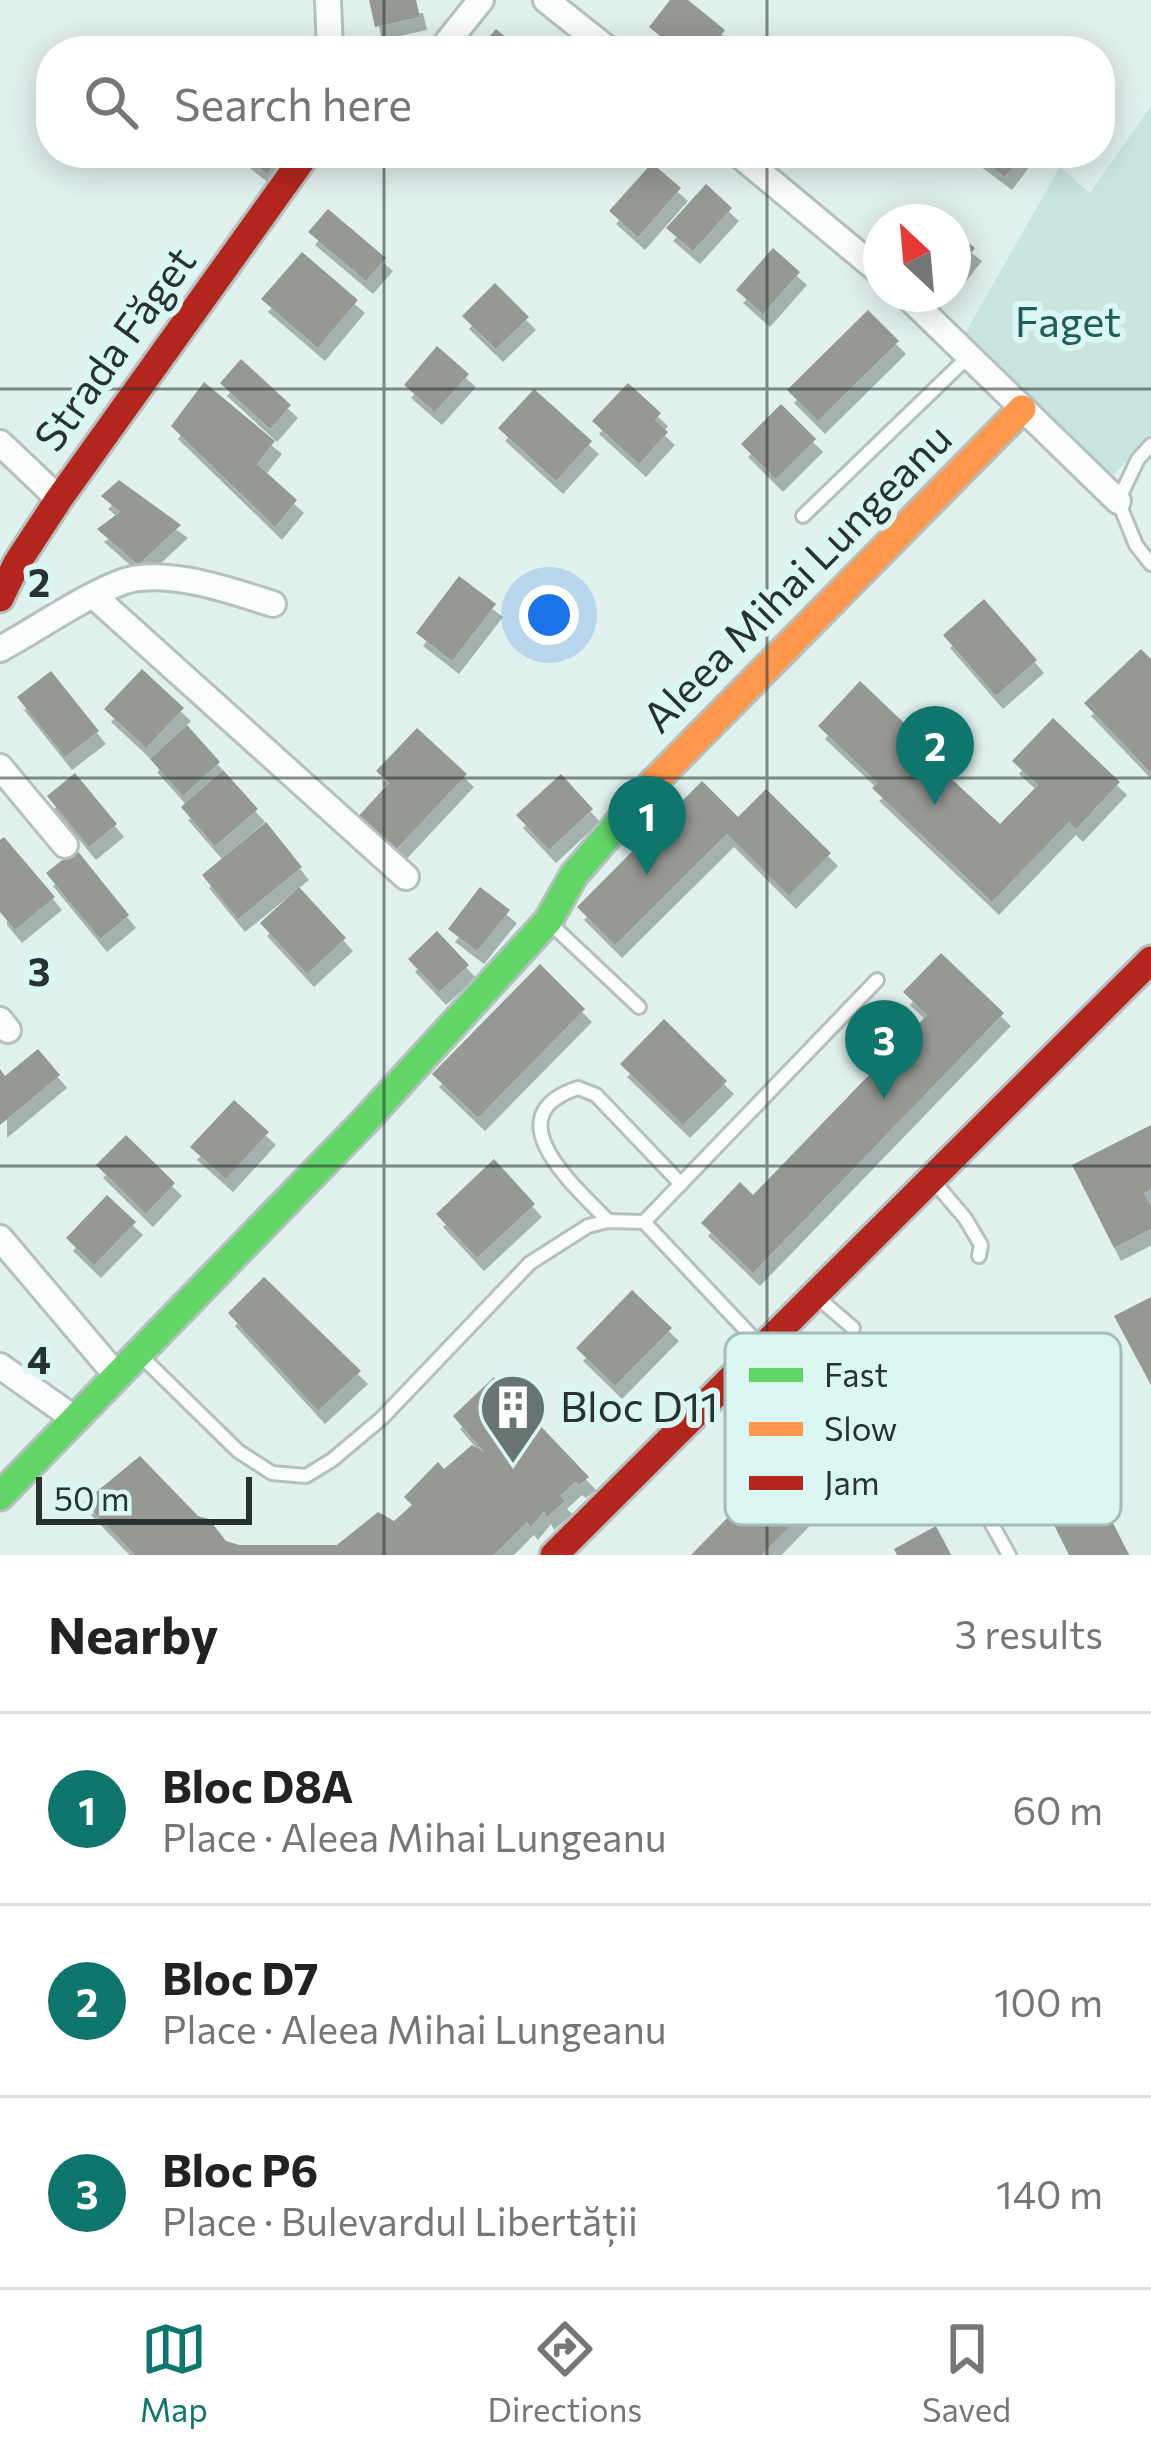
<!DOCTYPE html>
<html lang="en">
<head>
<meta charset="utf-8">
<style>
	body { margin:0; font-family:Commissioner,sans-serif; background:#f2f2f2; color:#222 }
	.compass { position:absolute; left:863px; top:204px; width:108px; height:108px; border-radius:50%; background:#fff; box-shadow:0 6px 30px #0003; rotate:334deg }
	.scale { position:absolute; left:36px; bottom:30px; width:216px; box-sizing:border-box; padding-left:12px; border:6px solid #273231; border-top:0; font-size:33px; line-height:42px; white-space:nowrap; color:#273231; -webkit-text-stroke:9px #dbf7f3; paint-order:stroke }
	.you { position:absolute; left:549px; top:615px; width:42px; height:42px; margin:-30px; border:9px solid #fff; border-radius:50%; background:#1a73e8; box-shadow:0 0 0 18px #1a73e833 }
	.badge { display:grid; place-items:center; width:78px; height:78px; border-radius:50%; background:#0f766e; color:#fff; font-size:39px; font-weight:700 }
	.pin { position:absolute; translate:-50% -99px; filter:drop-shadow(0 3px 6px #0008) }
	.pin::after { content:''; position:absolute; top:63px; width:42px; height:36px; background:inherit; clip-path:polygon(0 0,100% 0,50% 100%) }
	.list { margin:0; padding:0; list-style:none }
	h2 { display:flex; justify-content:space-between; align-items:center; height:156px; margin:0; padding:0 48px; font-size:51px }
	h2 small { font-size:39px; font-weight:400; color:#767676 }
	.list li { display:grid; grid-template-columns:78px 1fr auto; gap:36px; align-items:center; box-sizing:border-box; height:192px; padding:0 48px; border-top:3px solid #e0e0e0 }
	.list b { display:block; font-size:45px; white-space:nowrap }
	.list p { margin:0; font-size:39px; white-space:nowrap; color:#767676 }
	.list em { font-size:39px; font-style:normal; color:#767676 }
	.icon { flex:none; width:66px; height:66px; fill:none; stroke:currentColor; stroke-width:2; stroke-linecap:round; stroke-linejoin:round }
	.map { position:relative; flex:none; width:1151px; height:1555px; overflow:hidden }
	.search { position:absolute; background:#fff; box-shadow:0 6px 30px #0003; left:36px; right:36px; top:36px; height:132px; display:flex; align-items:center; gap:30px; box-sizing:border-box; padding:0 42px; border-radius:48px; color:#767676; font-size:45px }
	.sheet { height:732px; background:#fff }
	nav { display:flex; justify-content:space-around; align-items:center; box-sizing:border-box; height:168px; border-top:3px solid #e0e0e0; background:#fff; font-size:33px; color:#767676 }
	nav a { display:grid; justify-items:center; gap:6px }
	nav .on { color:#0f766e }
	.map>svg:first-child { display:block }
</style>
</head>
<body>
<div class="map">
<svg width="1151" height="1555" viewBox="0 0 1151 1555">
	<defs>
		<filter id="shadow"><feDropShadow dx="7" dy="13" stdDeviation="0" flood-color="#0004"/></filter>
	</defs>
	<rect width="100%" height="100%" fill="#e1f1ee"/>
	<!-- green -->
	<path fill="#c8e5e1" d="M1151,106V434L1107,482L964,335L1060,167L1090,193Z"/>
	<!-- building -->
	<g fill="#969893" filter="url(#shadow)">
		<path d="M369,0H416L420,17L375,27Z"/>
		<path d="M670,0H688L725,30L709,51H679L649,27Z"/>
		<path d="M496,29L522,51H477Z"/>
		<path d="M240,153H283L267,174Z"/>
		<path d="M973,153H1023L1005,177Z"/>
		<path d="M652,163L681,188L638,237L609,211Z"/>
		<path d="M706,184L732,208L693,251L666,228Z"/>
		<path d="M328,209L386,258L366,281L308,232Z"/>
		<path d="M953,231L975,248L953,276Z"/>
		<path d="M773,248L800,272L763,314L736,290Z"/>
		<path d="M302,252L358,300L318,348L261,299Z"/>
		<path d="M495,283L529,317L496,349L462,316Z"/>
		<path d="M868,310L899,341L818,421L787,390Z"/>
		<path d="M437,346L469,374L435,412L404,385Z"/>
		<path d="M241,359L291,405L270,429L220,383Z"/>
		<path d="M204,382L275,441L257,464L297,500L275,527L171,426Z"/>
		<path d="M628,383L661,413L655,420L668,432L639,464L592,421Z"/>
		<path d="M534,389L592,441L556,481L498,428Z"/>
		<path d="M781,404L816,439L776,479L741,444Z"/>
		<path d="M119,480L181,525L138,565L97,529L120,512L101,496Z"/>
		<path d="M459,576L496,604L452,661L416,633Z"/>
		<path d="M984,599L1037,660L996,696L943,635Z"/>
		<path d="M1141,649L1151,659V773L1084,703Z"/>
		<path d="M142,669L184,708L146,748L104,709Z"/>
		<path d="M51,671L99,731L65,757L17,697Z"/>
		<path d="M860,681L921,739L915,745L1000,824L1038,785L1012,761L1053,718L1120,782L1076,829L1069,822L992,902L872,788L878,783L818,726Z"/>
		<path d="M187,725L220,762L183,796L150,759Z"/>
		<path d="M417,728L467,774L392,854L355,820L389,783L376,771Z"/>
		<path d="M223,770L258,809L215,846L181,807Z"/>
		<path d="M75,773L117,824L89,847L47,796Z"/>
		<path d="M561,774L593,809L549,850L516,815Z"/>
		<path d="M702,781L738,817L766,789L831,853L789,896L727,834L615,945L577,907Z"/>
		<path d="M266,822L302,867L238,919L202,875Z"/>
		<path d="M4,837L55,897L15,930L0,912V840Z"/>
		<path d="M76,849L129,915L100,939L46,873Z"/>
		<path d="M299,887L346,938L307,974L260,923Z"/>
		<path d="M480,887L510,910L477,951L448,929Z"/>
		<path d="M437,931L469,965L439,992L408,959Z"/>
		<path d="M941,953L1004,1013L753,1273L701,1223L740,1182L753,1195L927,1015L903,992Z"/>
		<path d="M540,964L585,1009L478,1118L432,1074Z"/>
		<path d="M664,1019L727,1081L683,1125L620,1064Z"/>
		<path d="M38,1049L60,1075L0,1125V1069L5,1076Z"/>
		<path d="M234,1100L269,1132L226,1179L190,1147Z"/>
		<path d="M1151,1125V1190L1144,1193L1151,1206V1229L1114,1248L1072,1165Z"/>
		<path d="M126,1135L175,1183L146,1214L96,1165Z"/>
		<path d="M494,1159L535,1204L477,1258L436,1214Z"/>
		<path d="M107,1195L136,1222L94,1265L66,1238Z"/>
		<path d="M264,1277L361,1371L318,1411L228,1313Z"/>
		<path d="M632,1290L672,1328L615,1386L576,1348Z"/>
		<path d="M1151,1297V1385L1114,1316Z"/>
		<path d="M494,1377L589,1477L579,1485L575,1482L560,1496L565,1501L547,1517L544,1511L531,1527L527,1522L494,1555H135L84,1502L140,1456L198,1516L209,1519L226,1541L239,1545H337L378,1512L394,1521L412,1505L404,1497L438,1462L444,1469L472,1445L484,1452L453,1416Z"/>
		<path d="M827,1416L880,1467L841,1506L825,1490L762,1555H691Z"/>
		<path d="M1071,1441L1129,1555H1069L1024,1465Z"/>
		<path d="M936,1526L951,1555H897L894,1549Z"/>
	</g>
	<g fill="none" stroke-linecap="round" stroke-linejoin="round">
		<defs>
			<g id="lane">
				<path d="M1151,445L1138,459L1118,501L1136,545L1151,564"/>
				<path d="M803,516L969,356"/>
				<path d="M553,926L639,1007"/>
				<path d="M935,1183L965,1218L981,1245L979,1256"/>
				<path d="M608,1221C576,1187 492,1116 578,1088L596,1095L681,1184"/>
				<path d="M644,1222L877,980"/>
				<path d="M817,1297L853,1328"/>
				<path d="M140,1355L238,1451L272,1473L306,1476L332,1460L382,1418L530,1263L588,1226L608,1221L644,1222L758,1343"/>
				<path d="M989,1519L1009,1555"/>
			</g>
			<g id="street">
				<path d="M328,0L330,51"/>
				<path d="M546,0L610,51"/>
				<path d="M440,51L481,0"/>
				<path d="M737,153L881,273"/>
				<path d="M905,294L1118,501"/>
				<path d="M0,443L59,499"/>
				<path d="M95,597L406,877"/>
				<path d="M0,649C37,629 87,594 125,581C167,568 232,591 273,604"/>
				<path d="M0,767L65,845"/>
				<path d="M0,1020L8,1030"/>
				<path d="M0,1238L117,1376"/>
				<path d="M0,1366L75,1419"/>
			</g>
			<path id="fast" d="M0,1496L364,1122L548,921L574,875L654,782"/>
			<path id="slow" d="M654,782L1022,409"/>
			<g id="jam">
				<path d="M0,598L17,563L59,499L307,153"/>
				<path d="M554,1555L1151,960"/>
			</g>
		</defs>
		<!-- lane casing -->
		<use href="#lane" stroke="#b4c1be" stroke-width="18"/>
		<!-- street casing -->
		<use href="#street" stroke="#b4c1be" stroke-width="30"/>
		<!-- fast casing -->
		<use href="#fast" stroke="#b4c1be" stroke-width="33"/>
		<!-- slow casing -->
		<use href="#slow" stroke="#b4c1be" stroke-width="33"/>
		<!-- jam casing -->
		<use href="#jam" stroke="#b4c1be" stroke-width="33"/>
		<!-- lane -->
		<use href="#lane" stroke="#fafdfc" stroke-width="12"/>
		<!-- street -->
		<use href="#street" stroke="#fafdfc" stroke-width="24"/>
		<!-- fast -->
		<use href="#fast" stroke="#63d668" stroke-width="27"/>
		<!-- slow -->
		<use href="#slow" stroke="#ff974d" stroke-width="27"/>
		<!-- jam -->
		<use href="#jam" stroke="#b3261e" stroke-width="27"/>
	</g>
	<!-- grid -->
	<path fill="none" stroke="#273231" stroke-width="3" stroke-opacity="0.55" d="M384,0V51M767,0V51M384,153V1555M767,153V1555M0,389H1151M0,778H1151M0,1166H1151"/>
	<!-- icons -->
	<defs>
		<symbol id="building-pin" viewBox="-11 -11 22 30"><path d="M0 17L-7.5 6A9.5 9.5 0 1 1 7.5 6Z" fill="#687573" stroke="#dbf7f3"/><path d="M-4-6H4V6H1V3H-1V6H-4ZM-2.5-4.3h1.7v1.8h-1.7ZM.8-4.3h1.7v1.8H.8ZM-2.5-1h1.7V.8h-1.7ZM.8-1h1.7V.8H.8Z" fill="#fff"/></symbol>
	</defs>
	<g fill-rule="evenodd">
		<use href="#building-pin" x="475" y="1369" width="76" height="104"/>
	</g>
	<g text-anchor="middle" stroke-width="12" stroke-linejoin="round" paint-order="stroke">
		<!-- park labels -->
		<g font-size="42" fill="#1f5d58" stroke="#dbf7f3">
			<text x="1068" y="337">Faget</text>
		</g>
		<!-- street labels -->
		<g font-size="42" fill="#273231" stroke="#dbf7f3">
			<text transform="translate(115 349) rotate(-54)" y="15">Strada Făget</text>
			<text transform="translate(797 578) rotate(-45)" y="15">Aleea Mihai Lungeanu</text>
		</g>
		<!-- poi labels -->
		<g font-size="42" fill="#273231" stroke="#dbf7f3" text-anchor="start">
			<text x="560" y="1422">Bloc D11</text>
		</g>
	</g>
	<!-- legend -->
	<rect x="725" y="1333" width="396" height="192" rx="18" fill="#dbf7f3" stroke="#a5bcb9" stroke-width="3"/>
	<rect x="749" y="1368" width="54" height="14" fill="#63d668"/>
	<rect x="749" y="1422" width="54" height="14" fill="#ff974d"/>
	<rect x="749" y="1476" width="54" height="14" fill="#b3261e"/>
	<g font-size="33" fill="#273231">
		<text x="824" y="1387">Fast</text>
		<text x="824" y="1441">Slow</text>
		<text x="824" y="1495">Jam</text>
	</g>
	<g font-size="39" text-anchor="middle" font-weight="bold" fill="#273231" stroke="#dbf7f3" stroke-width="12" stroke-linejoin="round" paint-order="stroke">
		<text x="39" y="597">2</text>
		<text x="39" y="986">3</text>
		<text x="39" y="1374">4</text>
	</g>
</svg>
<svg class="compass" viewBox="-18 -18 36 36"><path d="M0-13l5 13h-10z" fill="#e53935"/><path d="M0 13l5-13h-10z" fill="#767676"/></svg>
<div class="scale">50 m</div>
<div class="you"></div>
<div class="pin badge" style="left:647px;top:875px">1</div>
<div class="pin badge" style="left:935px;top:805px">2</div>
<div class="pin badge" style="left:884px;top:1099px">3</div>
<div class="search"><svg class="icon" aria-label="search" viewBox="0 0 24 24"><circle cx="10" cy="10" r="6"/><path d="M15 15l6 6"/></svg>Search here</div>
</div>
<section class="sheet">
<h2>Nearby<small>3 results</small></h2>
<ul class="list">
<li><span class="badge">1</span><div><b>Bloc D8A</b><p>Place · Aleea Mihai Lungeanu</p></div><em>60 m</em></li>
<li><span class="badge">2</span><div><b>Bloc D7</b><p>Place · Aleea Mihai Lungeanu</p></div><em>100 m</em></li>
<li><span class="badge">3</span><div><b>Bloc P6</b><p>Place · Bulevardul Libertății</p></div><em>140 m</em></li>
</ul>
</section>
<nav>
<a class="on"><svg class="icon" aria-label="map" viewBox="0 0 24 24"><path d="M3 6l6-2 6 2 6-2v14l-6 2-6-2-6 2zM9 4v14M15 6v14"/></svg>Map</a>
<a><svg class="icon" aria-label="directions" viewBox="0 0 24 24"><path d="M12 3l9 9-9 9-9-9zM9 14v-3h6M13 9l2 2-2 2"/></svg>Directions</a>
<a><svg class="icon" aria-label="saved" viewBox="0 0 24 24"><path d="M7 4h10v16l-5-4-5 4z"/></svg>Saved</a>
</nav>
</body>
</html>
